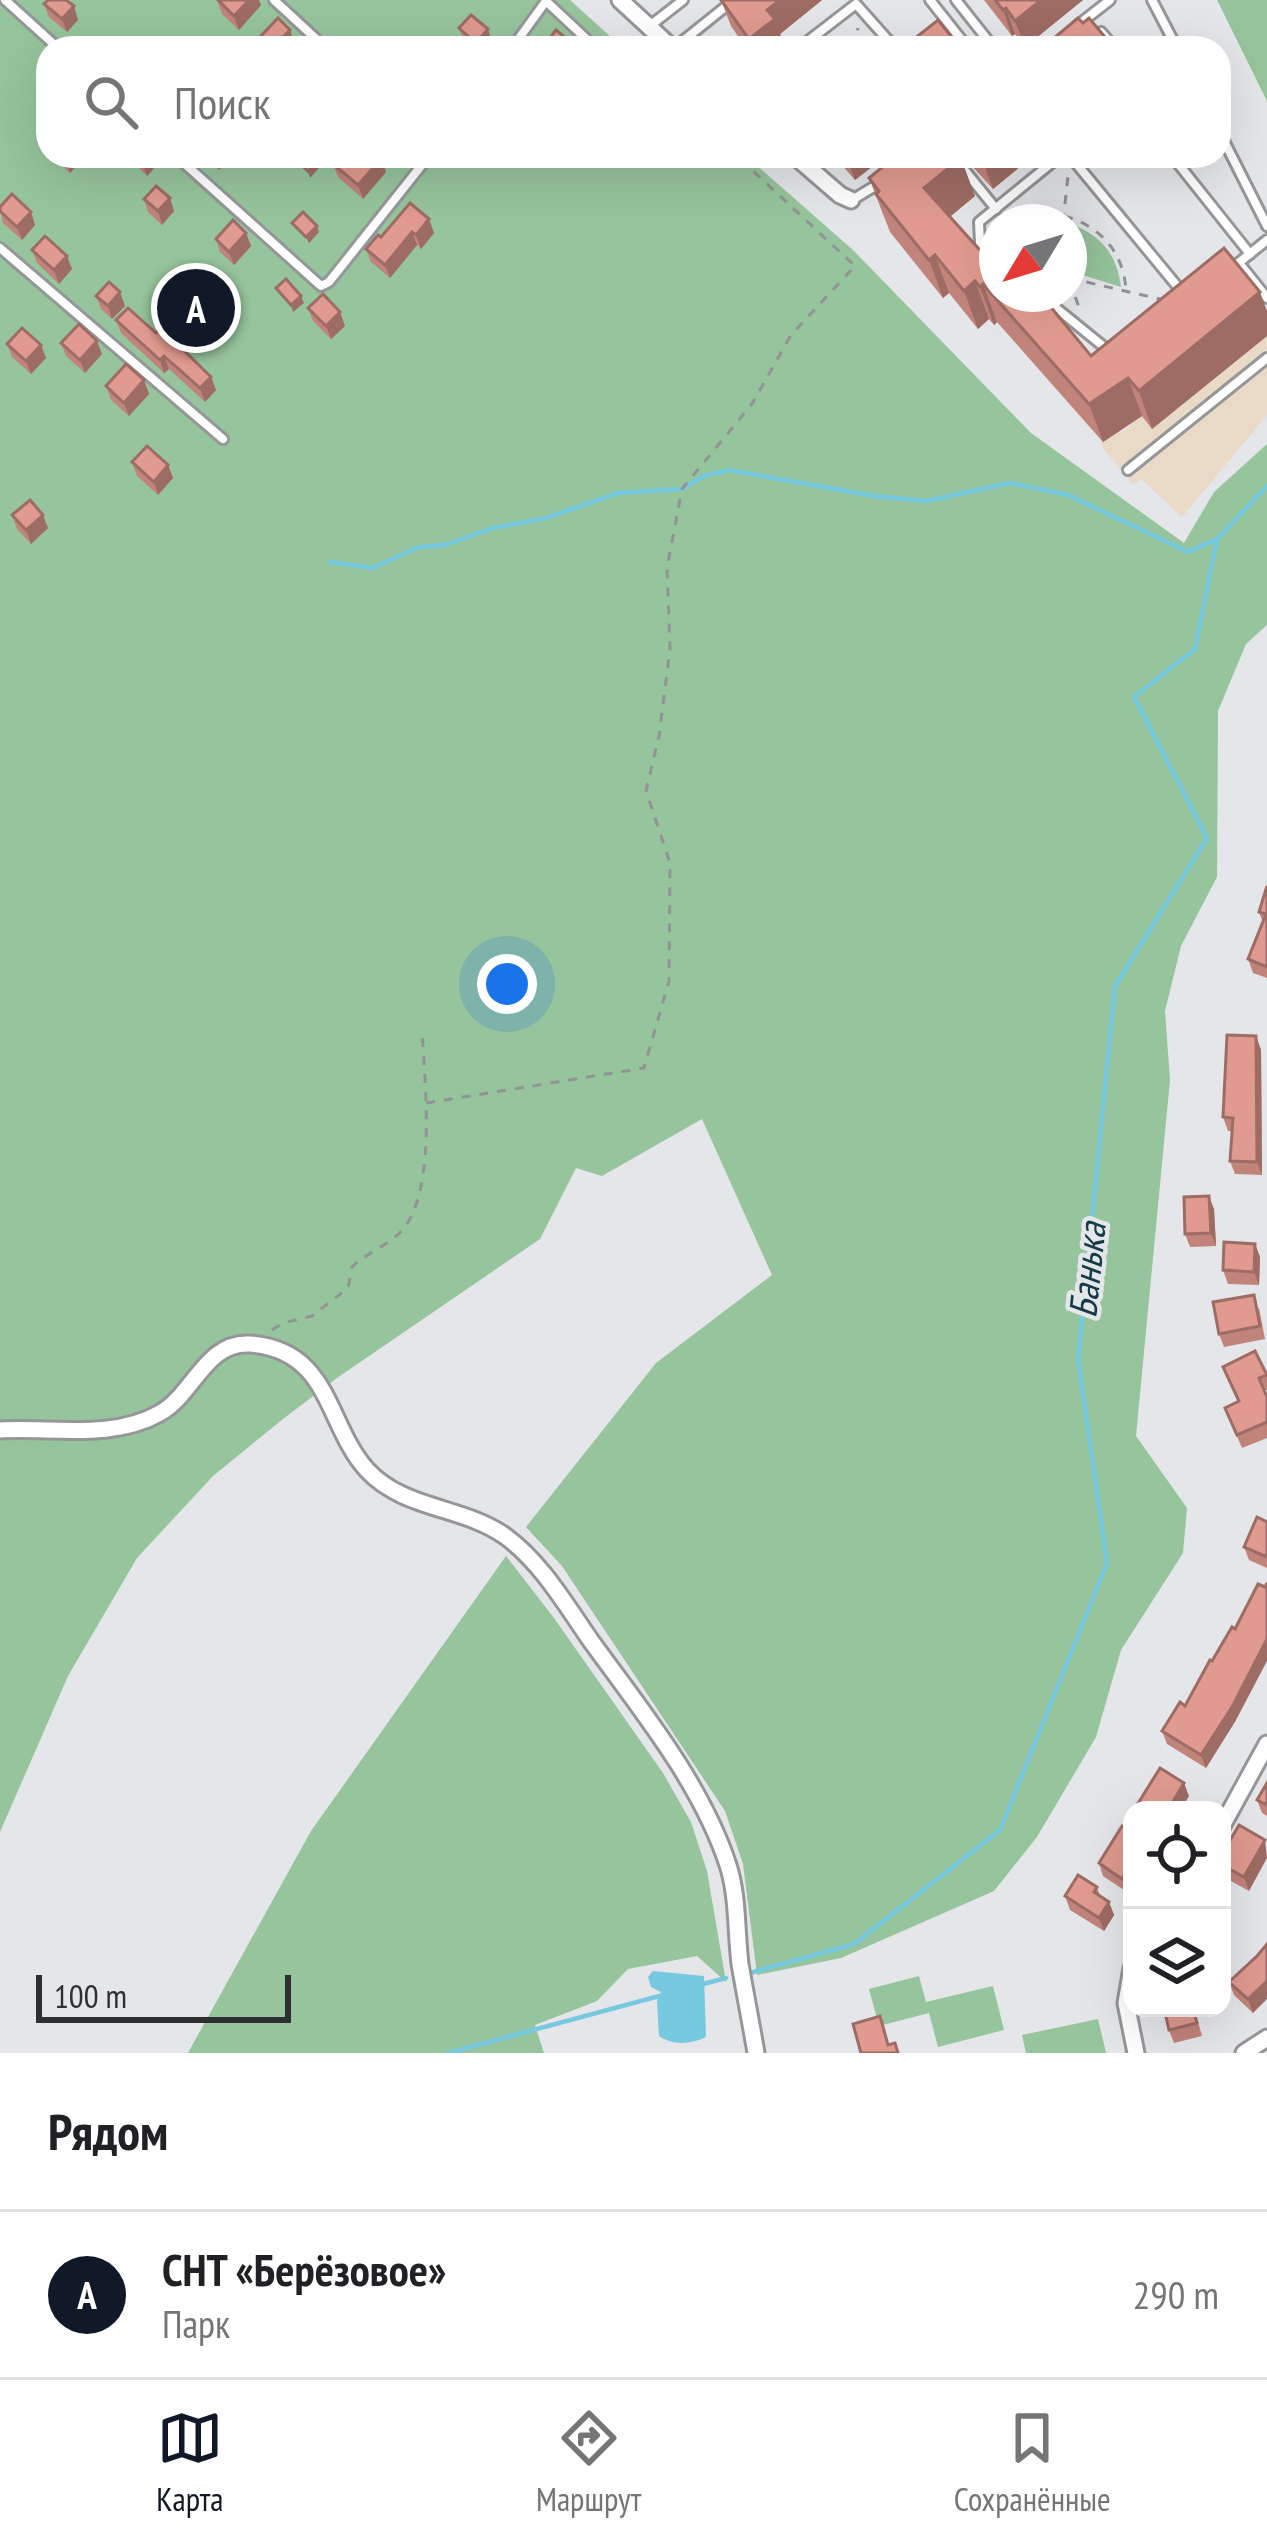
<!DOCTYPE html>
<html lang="ru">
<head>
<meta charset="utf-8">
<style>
	body { margin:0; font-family:"PT Sans Narrow",sans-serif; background:#f6f6f6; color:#202124 }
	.controls { position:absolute; right:36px; bottom:36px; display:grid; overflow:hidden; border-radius:24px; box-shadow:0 12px 48px #0002 }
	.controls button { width:108px; height:108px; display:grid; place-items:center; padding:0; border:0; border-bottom:3px solid #e0e0e0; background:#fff; color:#202124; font:60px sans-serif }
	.compass { position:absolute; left:979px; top:204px; width:108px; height:108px; border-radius:50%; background:#fff; box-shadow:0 12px 48px #0002; rotate:232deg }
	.scale { position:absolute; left:36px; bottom:30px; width:255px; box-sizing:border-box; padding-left:12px; border:6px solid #2e2f30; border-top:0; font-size:33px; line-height:42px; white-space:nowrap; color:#2e2f30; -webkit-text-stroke:9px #e5e6e9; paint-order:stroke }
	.you { position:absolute; left:507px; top:984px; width:42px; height:42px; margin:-30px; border:9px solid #fff; border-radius:50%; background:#1a73e8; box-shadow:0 0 0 18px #1a73e833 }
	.badge { display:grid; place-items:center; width:78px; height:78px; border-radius:50%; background:#111827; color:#fff; font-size:39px; font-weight:700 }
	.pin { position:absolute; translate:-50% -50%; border:6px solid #fff; box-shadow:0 3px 12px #0006 }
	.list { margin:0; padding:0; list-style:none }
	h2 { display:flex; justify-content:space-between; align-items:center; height:156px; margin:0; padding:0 48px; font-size:51px }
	h2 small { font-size:39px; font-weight:400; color:#757577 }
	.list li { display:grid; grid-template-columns:78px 1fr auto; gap:36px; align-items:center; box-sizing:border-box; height:168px; padding:0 48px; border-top:3px solid #e0e0e0 }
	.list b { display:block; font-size:45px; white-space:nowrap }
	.list p { margin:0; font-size:39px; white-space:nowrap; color:#757577 }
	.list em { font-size:39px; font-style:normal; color:#757577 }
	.icon { flex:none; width:66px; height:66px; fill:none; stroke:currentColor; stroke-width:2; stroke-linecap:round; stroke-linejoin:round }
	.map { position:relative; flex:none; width:1267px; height:2053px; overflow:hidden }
	.search { position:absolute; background:#fff; box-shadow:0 12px 48px #0002; left:36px; right:36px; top:36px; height:132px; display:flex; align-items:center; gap:30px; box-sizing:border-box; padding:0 42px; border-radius:36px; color:#757577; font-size:45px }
	.sheet { height:324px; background:#fff }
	nav { display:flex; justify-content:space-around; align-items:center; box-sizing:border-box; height:168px; border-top:3px solid #e0e0e0; background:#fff; font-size:33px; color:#757577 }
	nav a { display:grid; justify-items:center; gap:6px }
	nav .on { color:#111827 }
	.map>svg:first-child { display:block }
</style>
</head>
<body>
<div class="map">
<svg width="1267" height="2053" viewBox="0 0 1267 2053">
	<rect width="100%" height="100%" fill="#e5e6e9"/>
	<!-- education -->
	<path fill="#e9dac7" d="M1263,317L1267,322V415L1182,517L1141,479L1133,485L1100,444L1118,430L1121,433Z"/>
	<!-- green -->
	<g fill="#96c49c">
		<path d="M0,0H570L623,48H48V156H746L853,250L1031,433L1184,543L1214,492L1267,444V625L1246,644L1218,711L1217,877L1181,946L1165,1011L1170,1080L1136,1436L1187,1508L1183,1553L1121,1650L1096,1737L1037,1837L994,1891L841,1958L757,1975L743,1864L725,1811L562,1566L526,1527L656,1363L772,1275L702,1119L602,1176L576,1168L540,1239L337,1378L283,1419L213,1476L137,1558L68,1676L0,1832Z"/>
		<path d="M1217,0H1267V101Z"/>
		<path d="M1070,224C1100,234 1117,254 1121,287L1076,273Z"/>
		<path d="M506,1556L554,1618L663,1773L691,1822L707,1871L726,1982L697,1956L628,1969L597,2001L535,2025L544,2053H188L311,1831Z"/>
		<path d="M919,1976L926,2002L993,1986L1004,2030L938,2047L929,2013L879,2026L869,1989Z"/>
		<path d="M1098,2019L1106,2053H1026L1022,2035Z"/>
	</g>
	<!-- water -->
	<path fill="#76c9de" d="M653,1971L704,1976L706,2037C692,2044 673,2046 659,2036L657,2001L661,1992L651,1987L648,1977Z"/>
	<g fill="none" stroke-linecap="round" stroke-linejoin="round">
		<!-- stream -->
		<g stroke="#76c9de" stroke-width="4.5">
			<path d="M330,562L372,568L419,547L445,545L493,528L546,518L618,493L682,489L704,476L729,470L874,496L926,501L1010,483L1068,495L1188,552L1215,540"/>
			<path d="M746,1974L854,1944L1000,1830L1107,1563L1078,1360L1115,986L1207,838L1134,697L1195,649L1217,539L1267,486"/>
			<path d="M703,1984L726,1978"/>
			<path d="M448,2053L663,1995"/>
		</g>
		<defs>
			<g id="service">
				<path d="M5,0L58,48"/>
				<path d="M274,0L326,48"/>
				<path d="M930,0L968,48"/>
				<path d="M956,0L994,48"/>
				<path d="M1152,0L1177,48"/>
				<path d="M547,2L596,48"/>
				<path d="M651,25L683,0"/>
				<path d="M1078,25L1110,0"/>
				<path d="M1101,32L1115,48"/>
				<path d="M512,48L546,1"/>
				<path d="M674,48L734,0"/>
				<path d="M799,48L856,4L895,48"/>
				<path d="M1219,131L1267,226"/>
				<path d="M176,156L321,286L329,282L429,156"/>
				<path d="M953,156L996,209"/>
				<path d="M1070,156L1182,292"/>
				<path d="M1172,156L1250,254"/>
				<path d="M852,200L880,183"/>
				<path d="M0,248L223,439"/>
				<path d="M997,260L980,243L979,222L1060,156"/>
				<path d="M1239,263L1267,298"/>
				<path d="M1231,269L1267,240"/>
				<path d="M1039,294L1109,351"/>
				<path d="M1128,470L1267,358"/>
			</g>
			<g id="minor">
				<path d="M620,0L672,48"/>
				<path d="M795,156L840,195L851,200"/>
				<path d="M0,1430C52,1427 113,1440 160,1413C193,1395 206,1341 250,1344C331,1350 326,1425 367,1470C404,1510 463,1506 505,1536C541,1562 566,1605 591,1641C641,1710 701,1783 728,1865C738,1896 736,1931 740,1964C745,1993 751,2023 756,2053"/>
				<path d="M1222,1826L1267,1744"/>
				<path d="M1132,1968L1126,2003L1136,2053"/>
				<path d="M1244,2053L1267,2038"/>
			</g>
		</defs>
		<!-- service casing -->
		<use href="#service" stroke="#949698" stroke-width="14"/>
		<!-- minor casing -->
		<use href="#minor" stroke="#949698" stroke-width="21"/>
		<!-- path -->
		<g stroke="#929395" stroke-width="3" stroke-dasharray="9 9" stroke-linecap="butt">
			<path d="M854,48L858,28"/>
			<path d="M1064,216C1101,226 1124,253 1126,291"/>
			<path d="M1063,222L1068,176"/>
			<path d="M1069,278L1164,300"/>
			<path d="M1069,280L1080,310"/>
			<path d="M426,1103L644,1068L669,981L670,863L646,791L659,736L670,649L667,568L682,489L752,404L791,335L855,266L737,156"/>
			<path d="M272,1330L283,1323L312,1316L348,1288L352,1267C367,1252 392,1244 405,1227C436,1183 425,1084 422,1031"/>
		</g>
		<!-- service -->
		<use href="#service" stroke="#fff" stroke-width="8"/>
		<!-- minor -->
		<use href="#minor" stroke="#fff" stroke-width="15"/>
	</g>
	<!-- wall -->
	<g fill="#c1847b">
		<path d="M721,0H822L780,34L784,45L780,48H746L731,26Z"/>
		<path d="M984,0H1083L1025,47L1015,34L1012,36Z"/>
		<path d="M217,1L261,5L239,30L222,14Z"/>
		<path d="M44,4L78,20L67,32L49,17Z"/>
		<path d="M459,28L492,42L488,48H472L464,41Z"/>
		<path d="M48,59V85L44,82L39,68Z"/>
		<path d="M52,156H85L70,173Z"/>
		<path d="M127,156H154L157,165L147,176Z"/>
		<path d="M204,156H231L219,170Z"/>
		<path d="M834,156H886L855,180Z"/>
		<path d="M967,156H1033L993,189L970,164Z"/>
		<path d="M381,159L386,172L363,199L338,177L333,164Z"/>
		<path d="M869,178L975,196L950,217L997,294L1091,356L1267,311V336L1152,429L1142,416L1103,442L997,322L994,325L989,319L978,329L949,293L943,298L890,232Z"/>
		<path d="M144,199L174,211L162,225L148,212Z"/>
		<path d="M410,203L434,233L421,249L417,245L390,278L371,262L366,249L381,237Z"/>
		<path d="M0,207L35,225L22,240L3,223Z"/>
		<path d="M246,233L251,246L234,265L220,252L216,239Z"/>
		<path d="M32,250L72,269L59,284L37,263Z"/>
		<path d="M96,296L125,306L112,319L101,309Z"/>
		<path d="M308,308L345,326L331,339L313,321Z"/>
		<path d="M116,320L156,333L211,377L216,390L205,402L169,369L164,373L121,333Z"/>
		<path d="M61,343L102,354L85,373L66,356Z"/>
		<path d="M7,344L46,358L31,374L12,357Z"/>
		<path d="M144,380L149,394L129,416L111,400L106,386Z"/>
		<path d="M132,462L168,465L173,478L158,495L137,476Z"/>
		<path d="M12,515L48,528L31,544L17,529Z"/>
		<path d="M1267,886V978L1253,973L1248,959L1263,923L1259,912Z"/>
		<path d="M1256,1036L1261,1050L1262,1175L1235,1174L1230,1161L1232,1131H1228L1223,1117Z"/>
		<path d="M1214,1209L1216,1246L1190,1247L1185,1234Z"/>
		<path d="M1255,1244L1260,1257L1259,1285L1228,1284L1223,1270Z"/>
		<path d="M1259,1308L1265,1339L1224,1347L1219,1334Z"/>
		<path d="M1223,1367L1267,1375V1390L1265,1391L1267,1397V1438L1242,1448L1225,1408L1238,1402Z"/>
		<path d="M1267,1522V1568L1249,1560L1244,1547Z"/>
		<path d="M1235,1629L1236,1720L1206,1768L1167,1744L1162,1731L1185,1706Z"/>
		<path d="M1267,1783V1816L1262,1813L1257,1800Z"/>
		<path d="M1239,1825L1249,1891L1222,1876V1854Z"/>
		<path d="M1122,1826L1127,1892L1103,1876L1099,1863Z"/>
		<path d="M1097,1887L1100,1896L1109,1902L1114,1915L1104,1931L1070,1910L1065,1896Z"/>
		<path d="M1257,1956L1253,2013L1234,1995L1229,1982Z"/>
		<path d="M1194,2008L1202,2036L1174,2043L1169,2030Z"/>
	</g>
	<!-- shaded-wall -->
	<g fill="#9d6c64">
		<path d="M249,0H259L261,5L239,30L234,16Z"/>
		<path d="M780,0H822L780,34L784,45L780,48H753L749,39L767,10Z"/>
		<path d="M1041,0H1083L1025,47L1015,21Z"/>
		<path d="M74,6L78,20L67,32L62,19Z"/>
		<path d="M1006,8L1015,34L1012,36L1003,10Z"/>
		<path d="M488,29L492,42L488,48H478L476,43Z"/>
		<path d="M290,30L295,43L290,48H274Z"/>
		<path d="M69,156H85L70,173L66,159Z"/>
		<path d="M148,156H154L157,165L147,176L142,163Z"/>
		<path d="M231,156L219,170L214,157Z"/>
		<path d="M846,156H886L855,180Z"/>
		<path d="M981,156H1033L993,189Z"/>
		<path d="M961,158L975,196L938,226L924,188Z"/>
		<path d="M381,159L386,172L363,199L358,185Z"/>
		<path d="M317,161L319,168L310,178L308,171Z"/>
		<path d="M170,198L174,211L162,225L158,211Z"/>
		<path d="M31,212L35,225L22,240L17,227Z"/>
		<path d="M429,219L434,233L421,249L416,235Z"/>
		<path d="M317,226L319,232L309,243L306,237Z"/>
		<path d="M412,232L417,245L390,278L385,265Z"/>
		<path d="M246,233L251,246L234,265L229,252Z"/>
		<path d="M935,255L949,293L943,298L929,260Z"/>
		<path d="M67,256L72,269L59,284L54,270Z"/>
		<path d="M975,281L989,319L978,329L964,291Z"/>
		<path d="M983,284L997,322L994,325L980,287Z"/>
		<path d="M120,292L125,306L112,319L108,306Z"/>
		<path d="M1260,292L1267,311V336L1152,429L1139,391Z"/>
		<path d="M301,296L304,303L293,312L291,305Z"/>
		<path d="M340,312L345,326L331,339L326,326Z"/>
		<path d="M97,341L102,354L85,373L80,360Z"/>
		<path d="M41,345L46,358L31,374L26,361Z"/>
		<path d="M164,356L169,369L164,373L160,360Z"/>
		<path d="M211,377L216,390L205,402L200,388Z"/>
		<path d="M1128,378L1142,416L1103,442L1089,404Z"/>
		<path d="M144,380L149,394L129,416L124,403Z"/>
		<path d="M168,465L173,478L158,495L154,482Z"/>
		<path d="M43,515L48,528L31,544L26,530Z"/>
		<path d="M1256,1036L1261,1050L1262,1175L1257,1162Z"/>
		<path d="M1209,1196L1214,1209L1216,1246L1211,1233Z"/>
		<path d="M1255,1244L1260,1257L1259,1285L1254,1272Z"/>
		<path d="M1267,1639V1661L1236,1720L1206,1768L1201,1755Z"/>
		<path d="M1184,1783L1189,1796L1181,1810H1168Z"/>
		<path d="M1265,1840L1267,1858L1249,1891L1244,1877Z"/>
		<path d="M1132,1863V1884L1127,1892L1122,1879Z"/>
		<path d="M1109,1902L1114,1915L1104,1931L1099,1918Z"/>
		<path d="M1226,1905L1231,1918L1222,1932V1911Z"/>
		<path d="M1267,1981V1999L1253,2013L1248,1999Z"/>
	</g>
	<!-- building -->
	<g fill="#e09a8f" stroke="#9d6c64" stroke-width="3">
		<path d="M48,0H66L74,6L62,19L44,4Z"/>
		<path d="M218,0H249L234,16Z"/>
		<path d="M721,0H780L767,10L775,19L749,39Z"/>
		<path d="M995,0H1041L1015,21L1006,8L1003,10Z"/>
		<path d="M471,15L488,29L476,43L459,28Z"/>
		<path d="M278,18L290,30L273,47L261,36Z"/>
		<path d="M1078,18L1083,23L1089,18L1111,44L1106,48H1042Z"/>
		<path d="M938,20L958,45L955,47L956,48H921L914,39Z"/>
		<path d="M556,30L574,45L571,48H542Z"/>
		<path d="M48,59V76L39,68Z"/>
		<path d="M48,126V143L40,136Z"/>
		<path d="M300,156H311L317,161L308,171L296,160Z"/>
		<path d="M340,156H378L381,159L358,185L333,164Z"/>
		<path d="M896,156H959L961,158L924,188L997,269V294H1040L1091,356L1224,248L1260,292L1139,391L1128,378L1089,404L983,284L980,287L975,281L964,291L935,255L929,260L876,194L879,191L869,178Z"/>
		<path d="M156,186L170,198L158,211L144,199Z"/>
		<path d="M12,194L31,212L17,227L0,211V207Z"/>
		<path d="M410,203L429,219L416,235L412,232L385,265L366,249L378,235L381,237Z"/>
		<path d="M303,212L317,226L306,237L292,223Z"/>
		<path d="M233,220L246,233L229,252L216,239Z"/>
		<path d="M45,236L67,256L54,270L32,250Z"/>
		<path d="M286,279L301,296L291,305L276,288Z"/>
		<path d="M109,282L120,292L108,306L96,296Z"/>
		<path d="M323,294L340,312L326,326L308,308Z"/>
		<path d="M128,308L156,333L161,328L211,377L200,388L164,356L160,360L116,320Z"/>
		<path d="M79,324L97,341L80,360L61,343Z"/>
		<path d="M22,328L41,345L26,361L7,344Z"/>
		<path d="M126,364L144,380L124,403L106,386Z"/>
		<path d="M147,446L168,465L154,482L132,462Z"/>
		<path d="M30,500L43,515L26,530L12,515Z"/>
		<path d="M1267,886V967L1248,959L1266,914L1259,912Z"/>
		<path d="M1227,1035L1256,1036L1257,1162L1230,1161L1233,1118L1223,1117Z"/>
		<path d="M1209,1196L1211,1233L1185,1234L1184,1197Z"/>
		<path d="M1224,1242L1255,1244L1254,1272L1223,1270Z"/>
		<path d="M1254,1295L1260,1326L1219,1334L1213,1302Z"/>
		<path d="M1255,1351L1267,1375L1259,1378L1267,1397V1422L1237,1435L1225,1408L1239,1401L1223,1367Z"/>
		<path d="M1257,1517L1267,1522V1557L1244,1547Z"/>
		<path d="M1267,1583V1639L1232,1707L1201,1755L1162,1731L1180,1702L1185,1706L1210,1660L1212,1661L1232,1627L1235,1629L1258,1584L1265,1587Z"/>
		<path d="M1160,1768L1184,1783L1168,1810H1145L1137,1805Z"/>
		<path d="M1267,1783V1805L1257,1800Z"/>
		<path d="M1239,1825L1265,1840L1244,1877L1222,1865V1854Z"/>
		<path d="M1122,1826L1132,1832V1863L1122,1879L1099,1863Z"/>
		<path d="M1078,1875L1097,1887L1094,1892L1109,1902L1099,1918L1065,1896Z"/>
		<path d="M1267,1944V1981L1248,1999L1229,1982L1257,1956Z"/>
		<path d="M1164,2008H1193L1197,2023L1169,2030Z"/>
		<path d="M880,2016L888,2045L895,2043L898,2053H861L853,2024Z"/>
	</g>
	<g text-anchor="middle" stroke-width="9" stroke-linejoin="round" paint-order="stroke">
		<!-- water labels -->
		<g font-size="39" font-style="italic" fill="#143b45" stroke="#e5e6e9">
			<text transform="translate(1087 1270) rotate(-84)" y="14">Банька</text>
		</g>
	</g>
</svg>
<div class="controls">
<button><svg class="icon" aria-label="locate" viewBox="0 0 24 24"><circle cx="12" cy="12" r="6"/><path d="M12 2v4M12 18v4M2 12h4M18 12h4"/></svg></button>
<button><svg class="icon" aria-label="layers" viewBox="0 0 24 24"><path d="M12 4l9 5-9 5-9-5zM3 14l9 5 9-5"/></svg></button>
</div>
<svg class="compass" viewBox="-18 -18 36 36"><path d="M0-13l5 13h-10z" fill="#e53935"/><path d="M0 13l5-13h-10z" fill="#757577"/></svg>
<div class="scale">100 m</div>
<div class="you"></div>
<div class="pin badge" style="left:196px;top:308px">A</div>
<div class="search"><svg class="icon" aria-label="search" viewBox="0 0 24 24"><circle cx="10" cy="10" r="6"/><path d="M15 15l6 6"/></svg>Поиск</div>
</div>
<section class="sheet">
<h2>Рядом<small></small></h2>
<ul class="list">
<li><span class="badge">A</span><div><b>СНТ «Берёзовое»</b><p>Парк</p></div><em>290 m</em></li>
</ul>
</section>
<nav>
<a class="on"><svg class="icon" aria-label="map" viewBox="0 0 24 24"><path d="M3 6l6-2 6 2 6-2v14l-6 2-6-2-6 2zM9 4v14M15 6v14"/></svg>Карта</a>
<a><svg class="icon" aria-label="directions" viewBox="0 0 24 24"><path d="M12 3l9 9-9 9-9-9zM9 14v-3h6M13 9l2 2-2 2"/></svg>Маршрут</a>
<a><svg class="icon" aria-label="saved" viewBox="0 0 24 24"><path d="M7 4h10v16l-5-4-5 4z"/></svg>Сохранённые</a>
</nav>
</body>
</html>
